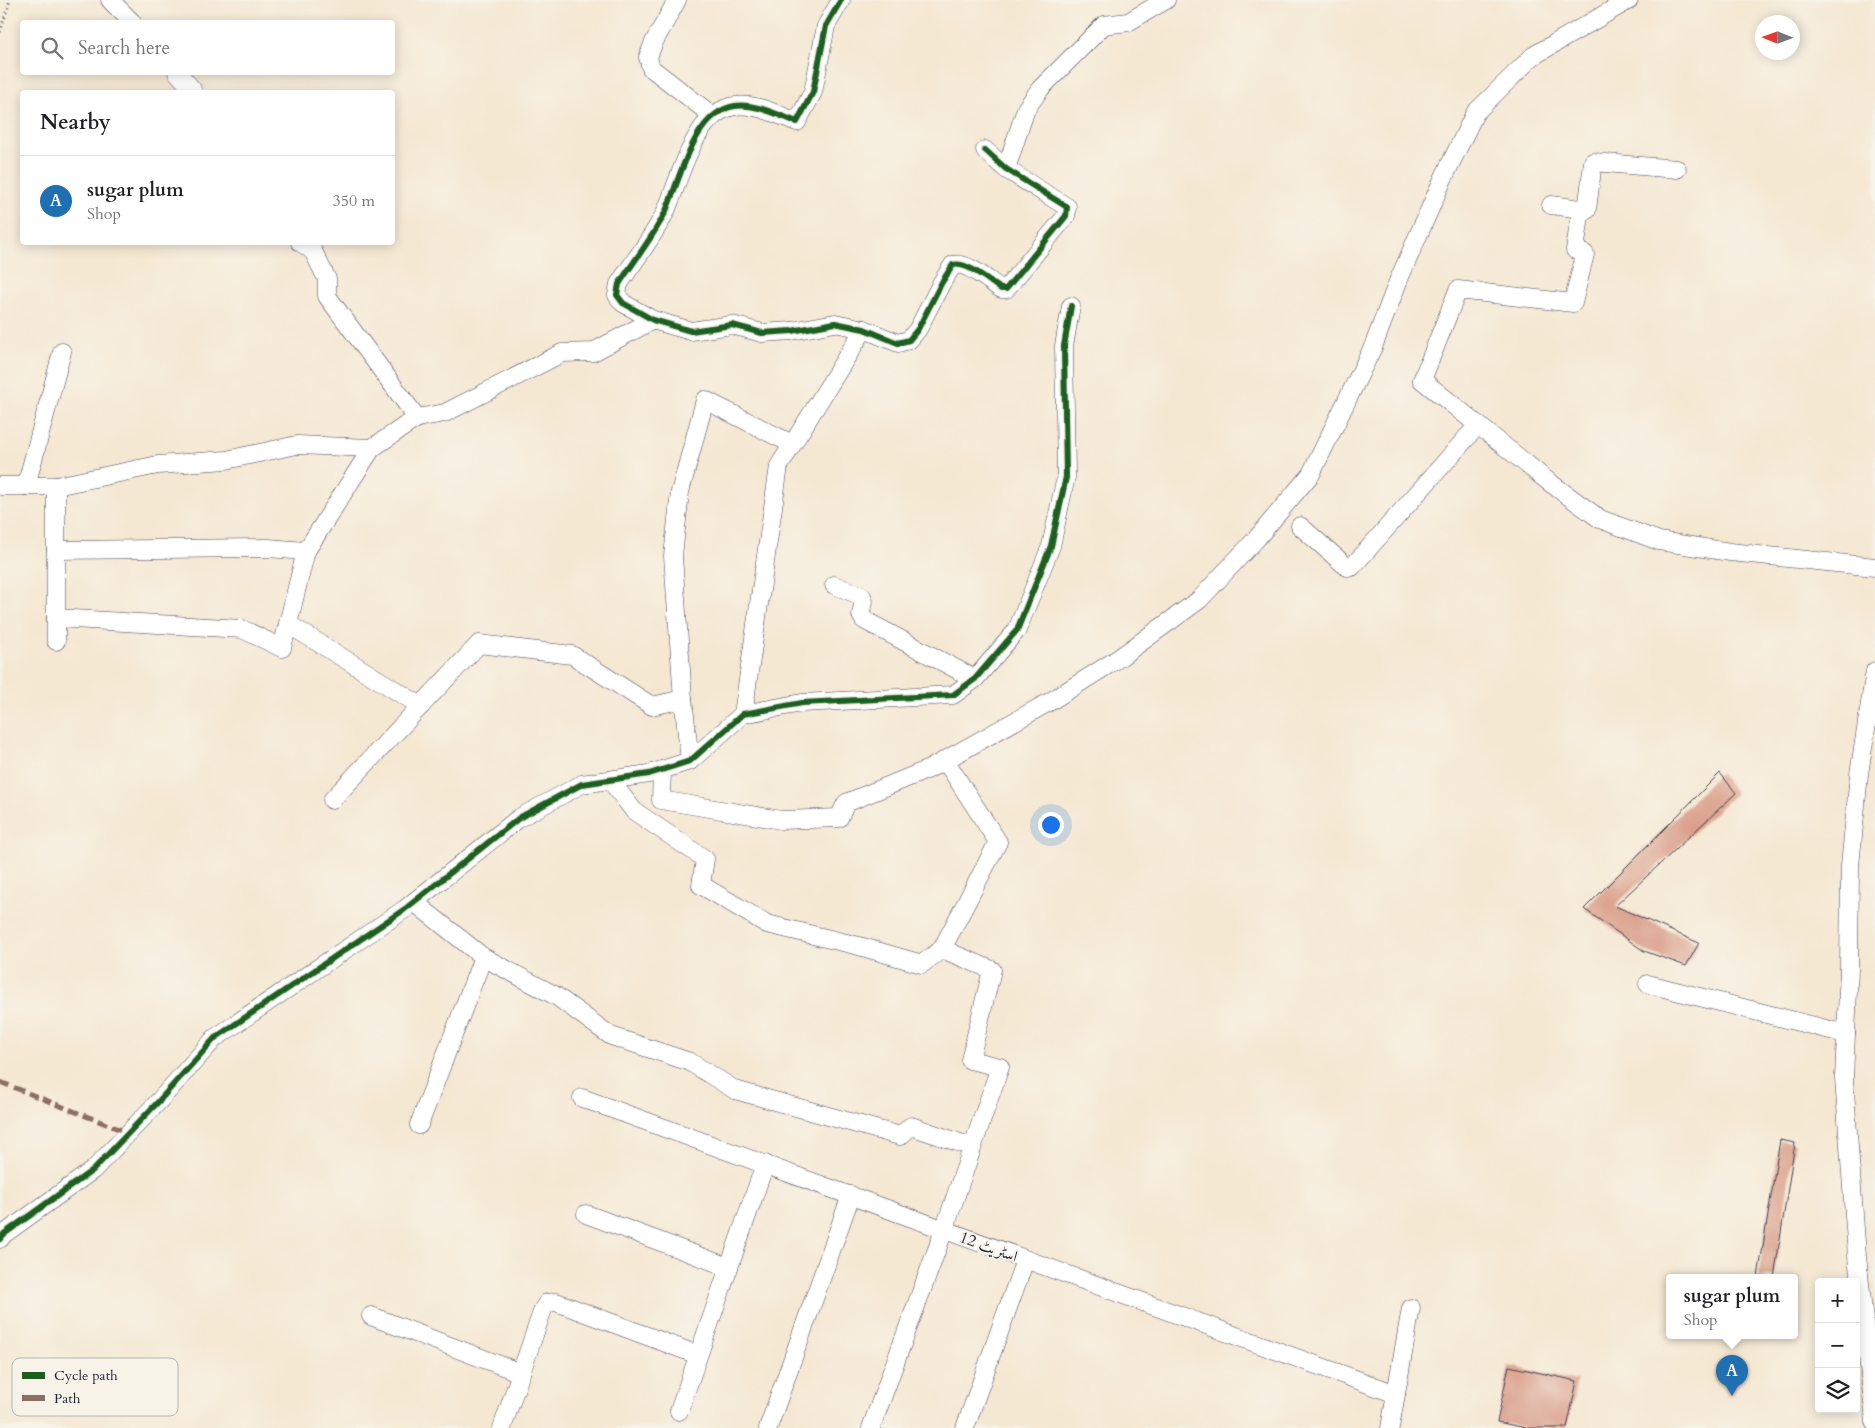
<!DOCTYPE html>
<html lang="en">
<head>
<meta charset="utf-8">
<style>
	body { margin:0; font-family:Cardo,Amiri,serif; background:#f2f2f2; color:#202124 }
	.controls { position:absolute; right:15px; bottom:15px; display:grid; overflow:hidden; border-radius:5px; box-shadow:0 2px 12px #0003 }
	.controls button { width:45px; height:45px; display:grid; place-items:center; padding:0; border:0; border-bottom:1px solid #e0e0e0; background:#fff; color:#202124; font:25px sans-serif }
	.compass { position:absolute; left:1755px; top:15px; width:45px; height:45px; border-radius:50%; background:#fff; box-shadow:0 2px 12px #0003; rotate:271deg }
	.you { position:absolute; left:1050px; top:824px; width:18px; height:18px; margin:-12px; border:4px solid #fff; border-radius:50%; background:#1a73e8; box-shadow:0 0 0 8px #1a73e833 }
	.badge { display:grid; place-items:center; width:32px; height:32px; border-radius:50%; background:#1f6fb2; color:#fff; font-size:16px; font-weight:700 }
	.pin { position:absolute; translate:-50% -41px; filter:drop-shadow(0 1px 2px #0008) }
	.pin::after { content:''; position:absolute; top:26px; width:18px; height:15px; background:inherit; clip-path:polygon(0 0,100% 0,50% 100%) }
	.popup { position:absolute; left:1666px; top:1274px; width:132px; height:65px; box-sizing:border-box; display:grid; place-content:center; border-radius:5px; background:#fff; filter:drop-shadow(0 1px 4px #0005); font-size:16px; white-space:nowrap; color:#757577 }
	.popup b { font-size:19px; color:#202124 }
	.popup::after { content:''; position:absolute; left:50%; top:100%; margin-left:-10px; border:10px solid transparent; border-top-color:#fff }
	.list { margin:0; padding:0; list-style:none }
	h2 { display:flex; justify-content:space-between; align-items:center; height:65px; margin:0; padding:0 20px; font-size:21px }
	h2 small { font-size:16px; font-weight:400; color:#757577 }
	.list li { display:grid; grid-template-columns:32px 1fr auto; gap:15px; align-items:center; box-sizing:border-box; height:90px; padding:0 20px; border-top:1px solid #e0e0e0 }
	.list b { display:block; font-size:19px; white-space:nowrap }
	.list p { margin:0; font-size:16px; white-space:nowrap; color:#757577 }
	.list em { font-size:16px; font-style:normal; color:#757577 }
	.icon { flex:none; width:28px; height:28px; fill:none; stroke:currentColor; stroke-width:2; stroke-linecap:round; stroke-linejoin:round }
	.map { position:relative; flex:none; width:1875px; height:1428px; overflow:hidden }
	.search { position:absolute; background:#fff; box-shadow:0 2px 12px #0003; left:20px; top:20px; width:375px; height:55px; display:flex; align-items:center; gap:12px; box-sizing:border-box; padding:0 18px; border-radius:5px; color:#757577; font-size:19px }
	.panel { position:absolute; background:#fff; box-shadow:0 2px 12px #0003; left:20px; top:90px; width:375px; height:155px; border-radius:5px }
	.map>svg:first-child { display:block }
</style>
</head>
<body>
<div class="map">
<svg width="1875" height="1428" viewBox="0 0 1875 1428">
	<rect width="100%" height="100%" fill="#f7f3e8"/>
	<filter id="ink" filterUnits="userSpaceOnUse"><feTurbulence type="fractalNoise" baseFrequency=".02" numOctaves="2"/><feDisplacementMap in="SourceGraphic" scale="10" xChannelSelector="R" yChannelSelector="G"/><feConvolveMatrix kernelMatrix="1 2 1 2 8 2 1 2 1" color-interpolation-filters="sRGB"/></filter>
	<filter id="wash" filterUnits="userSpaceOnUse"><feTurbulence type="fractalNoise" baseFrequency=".0096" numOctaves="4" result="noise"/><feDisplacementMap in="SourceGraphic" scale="20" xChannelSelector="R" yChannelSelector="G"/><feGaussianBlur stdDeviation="1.12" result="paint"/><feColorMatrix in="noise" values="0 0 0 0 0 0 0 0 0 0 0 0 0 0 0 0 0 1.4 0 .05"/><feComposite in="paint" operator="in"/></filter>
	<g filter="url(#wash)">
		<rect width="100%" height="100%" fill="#f5e8d3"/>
		<g id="blocks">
			<!-- building -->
			<g fill="#da9f8a">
				<path d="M1720,773L1736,793L1615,906L1699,943L1686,966L1644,951L1584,909Z"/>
				<path d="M1780,1140L1795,1143L1774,1277H1758Z"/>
				<path d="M1509,1366L1577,1381L1567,1428H1526L1497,1422Z"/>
			</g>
		</g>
	</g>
	<g filter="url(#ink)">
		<use href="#blocks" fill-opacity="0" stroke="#424052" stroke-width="1"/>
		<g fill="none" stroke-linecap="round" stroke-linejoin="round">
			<defs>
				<g id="minor">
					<path d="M110,0L132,22"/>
					<path d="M677,0L654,42L648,57L651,68L713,116"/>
					<path d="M841,0L826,26L813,92L797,122C778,115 756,103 735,106C693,112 680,181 665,213C653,237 634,261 619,284L617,295L623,303L653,320L691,331L732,325L762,333L792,331L835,323L864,329L898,343L909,340L918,329L942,282L953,265C967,261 990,282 1001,289H1006L1066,216L1067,207L1006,169L985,150"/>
					<path d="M177,72L192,89V92"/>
					<path d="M1006,169L1026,109L1040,89L1104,25L1128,22L1166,0"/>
					<path d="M1551,205L1581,209L1575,250L1585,254L1573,303L1458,290L1422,380L1549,482L1600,519L1659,541L1730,552L1875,567"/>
					<path d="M1581,209L1587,210L1593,162L1677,169"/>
					<path d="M300,242L313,251L327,279V296L417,418"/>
					<path d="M0,486H56L158,465L226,460L297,445L372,448L417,418L445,413L562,353L593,352L653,320"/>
					<path d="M26,486L62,352"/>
					<path d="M56,486V641"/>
					<path d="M1300,526L1347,567H1352L1478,425"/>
					<path d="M56,550L268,548L306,551L372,448"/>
					<path d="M834,585L862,596L864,601L861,615L864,620L975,679"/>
					<path d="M56,618L242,629L282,648L306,551"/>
					<path d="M288,624L421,706"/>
					<path d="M1875,671L1859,774L1850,866L1849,969L1844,1078L1857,1256L1875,1422"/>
					<path d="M683,699L673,556L680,492L705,400L792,444"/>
					<path d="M743,714L779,466L864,329"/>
					<path d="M662,770L661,800L781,820L839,818L846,803L929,769L1051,701L1119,658L1199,600L1257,538L1311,474L1373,347L1399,279L1443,179L1475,113L1533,56L1629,0"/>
					<path d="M610,780L634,811L705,859L701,885L767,924L859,946L922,964L942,949"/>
					<path d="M332,800L479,644L572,655L652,706L683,699L690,761"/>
					<path d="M414,902L483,957L556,996L611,1036L690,1062L735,1090L900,1136L911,1126L972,1147"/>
					<path d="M1648,984L1846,1034"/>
					<path d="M582,1098L1396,1394"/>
					<path d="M419,1125L483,957"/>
					<path d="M586,1214L728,1267"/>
					<path d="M0,1239L4,1234L93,1170L158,1102L215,1038L405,909L519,818L582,784L649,774L690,761L743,714L802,703L953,695L975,679L1017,630L1051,546L1066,477L1064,346L1071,306"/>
					<path d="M371,1316L521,1373"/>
					<path d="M679,1411L765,1164"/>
					<path d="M502,1428L543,1309L547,1303L556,1302L698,1355"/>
					<path d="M768,1428L851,1195"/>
					<path d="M871,1428L944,1230L1000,1067L970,1060L992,970L942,949L998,842L945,760"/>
					<path d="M965,1428L1025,1260"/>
					<path d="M1390,1428L1411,1308"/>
				</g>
			</defs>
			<!-- minor casing -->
			<use href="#minor" stroke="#424052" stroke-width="19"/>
			<!-- path -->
			<path stroke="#424052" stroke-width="3" stroke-dasharray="1 4" stroke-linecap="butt" d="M0,32L10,0"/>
			<!-- minor -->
			<use href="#minor" stroke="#fff" stroke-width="18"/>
			<!-- quiet -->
			<path stroke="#8d6e63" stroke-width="5" stroke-dasharray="10 5" stroke-linecap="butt" d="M0,1082L129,1133"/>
			<defs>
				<g id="cycleway">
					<path d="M841,0L826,26L813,92L797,122C778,115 756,103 735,106C693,112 680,181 665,213C653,237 634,261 619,284L617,295L623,303L653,320L691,331L732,325L762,333L792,331L835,323L864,329L898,343L909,340L918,329L942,282L953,265C967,261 990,282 1001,289H1006L1066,216L1067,207L1006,169L985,150"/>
					<path d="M0,1239L4,1234L93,1170L158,1102L215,1038L405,909L519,818L582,784L649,774L690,761L743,714L802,703L953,695L975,679L1017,630L1051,546L1066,477L1064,346L1071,306"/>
				</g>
			</defs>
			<!-- cycleway casing -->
			<use href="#cycleway" stroke="#f7f3e8" stroke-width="9"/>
			<!-- cycleway -->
			<use href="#cycleway" stroke="#1b5e20" stroke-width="6"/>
		</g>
	</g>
	<g text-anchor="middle" stroke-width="4" stroke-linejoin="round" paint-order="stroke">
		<!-- street labels -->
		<g font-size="16" fill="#22223b" stroke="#f7f3e8">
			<text transform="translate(989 1246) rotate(20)" y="6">اسٹریٹ 12</text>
		</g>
	</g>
	<!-- legend -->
	<rect x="12" y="1358" width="166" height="58" rx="8" fill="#f7f3e8" stroke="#b7b4b4" stroke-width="1"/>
	<rect x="22" y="1372" width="23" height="7" fill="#1b5e20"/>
	<rect x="22" y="1395" width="23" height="6" fill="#8d6e63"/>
	<g font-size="14" fill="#22223b">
		<text x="54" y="1380">Cycle path</text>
		<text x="54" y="1403">Path</text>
	</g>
</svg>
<div class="controls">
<button>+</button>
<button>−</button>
<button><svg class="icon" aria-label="layers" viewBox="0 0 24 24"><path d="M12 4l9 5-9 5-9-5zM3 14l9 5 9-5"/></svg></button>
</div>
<svg class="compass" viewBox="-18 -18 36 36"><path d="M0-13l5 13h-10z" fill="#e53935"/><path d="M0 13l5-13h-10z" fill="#757577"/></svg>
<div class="you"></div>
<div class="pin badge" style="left:1732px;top:1396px">A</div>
<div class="popup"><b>sugar plum</b>Shop</div>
<div class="search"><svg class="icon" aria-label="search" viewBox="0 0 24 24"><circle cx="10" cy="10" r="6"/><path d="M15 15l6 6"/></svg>Search here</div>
<section class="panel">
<h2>Nearby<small></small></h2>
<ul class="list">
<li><span class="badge">A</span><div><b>sugar plum</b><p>Shop</p></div><em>350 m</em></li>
</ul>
</section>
</div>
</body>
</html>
